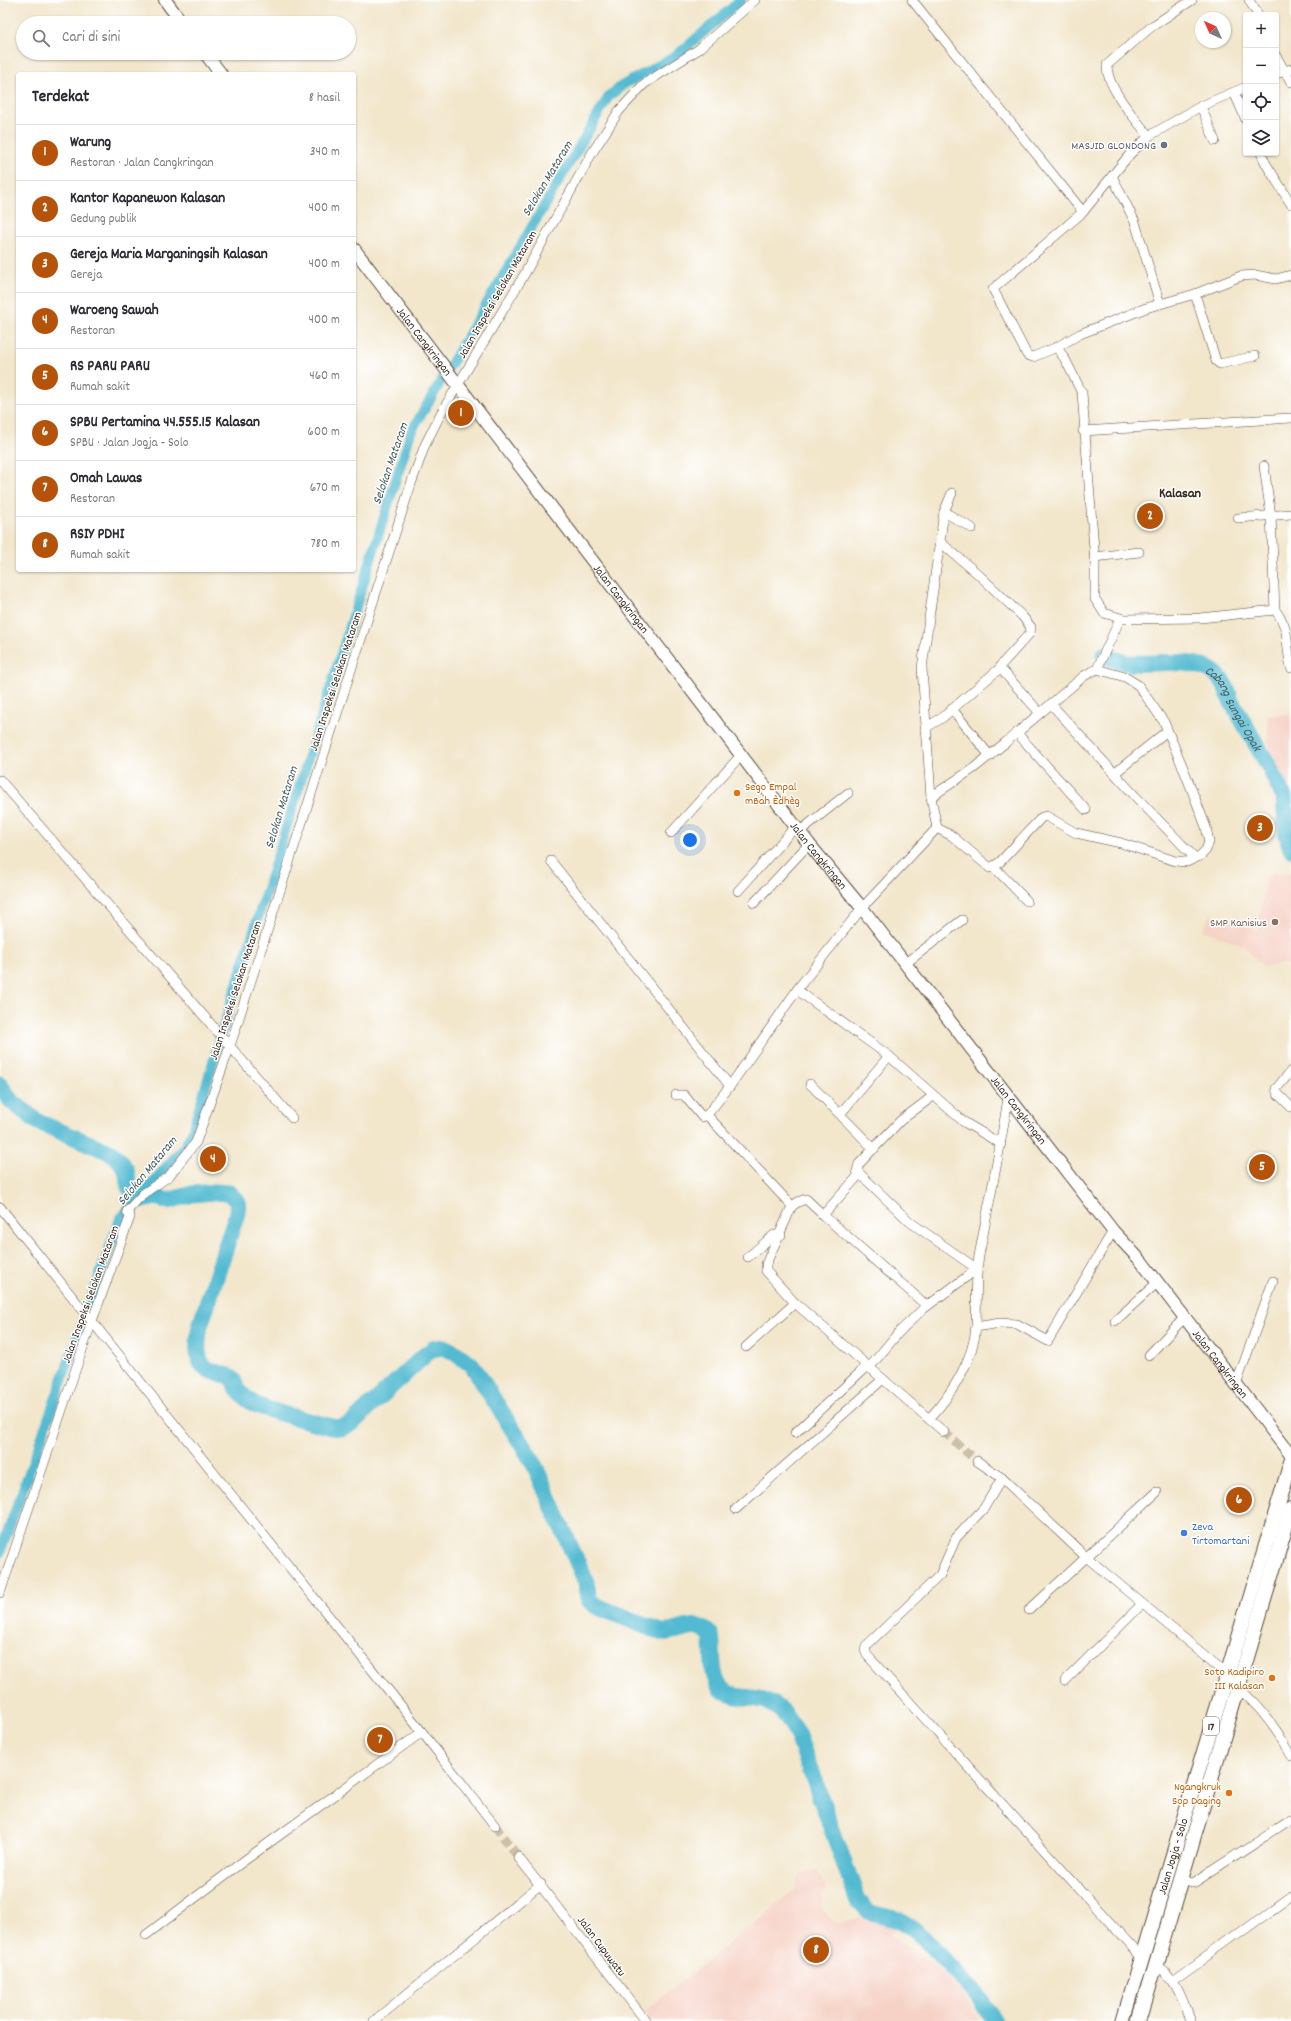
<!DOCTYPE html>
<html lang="id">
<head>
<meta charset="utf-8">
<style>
	body { margin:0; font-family:Dekko,sans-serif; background:#f7f7f7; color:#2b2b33 }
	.controls { position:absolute; right:12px; top:12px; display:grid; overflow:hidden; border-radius:4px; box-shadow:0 1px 3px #0004 }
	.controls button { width:36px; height:36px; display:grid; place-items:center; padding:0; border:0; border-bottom:1px solid #e1e1e2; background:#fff; color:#2b2b33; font:20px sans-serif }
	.compass { position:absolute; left:1195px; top:12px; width:36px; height:36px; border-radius:50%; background:#fff; box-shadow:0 1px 3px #0004; rotate:315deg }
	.you { position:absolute; left:690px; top:840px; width:14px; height:14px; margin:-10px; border:3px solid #fff; border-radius:50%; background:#1a73e8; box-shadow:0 0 0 6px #1a73e833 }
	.badge { display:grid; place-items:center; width:26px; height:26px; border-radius:50%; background:#b45309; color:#fff; font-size:13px; font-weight:700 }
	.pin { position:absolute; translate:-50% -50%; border:2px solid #fff; box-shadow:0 1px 4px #0006 }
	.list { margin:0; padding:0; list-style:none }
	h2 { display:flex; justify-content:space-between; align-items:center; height:52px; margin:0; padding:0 16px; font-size:17px }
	h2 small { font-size:13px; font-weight:400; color:#7c7c81 }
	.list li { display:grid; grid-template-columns:26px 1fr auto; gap:12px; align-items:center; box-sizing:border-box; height:56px; padding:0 16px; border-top:1px solid #e1e1e2 }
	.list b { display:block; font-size:15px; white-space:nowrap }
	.list p { margin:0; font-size:13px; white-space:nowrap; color:#7c7c81 }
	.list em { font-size:13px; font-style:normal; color:#7c7c81 }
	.icon { flex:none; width:22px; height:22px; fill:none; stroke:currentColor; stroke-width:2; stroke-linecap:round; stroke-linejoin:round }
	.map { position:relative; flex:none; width:1291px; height:2021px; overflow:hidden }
	.search { position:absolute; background:#fff; box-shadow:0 1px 3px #0004; left:16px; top:16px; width:340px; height:44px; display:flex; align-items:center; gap:10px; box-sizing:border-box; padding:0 14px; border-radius:22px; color:#7c7c81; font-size:15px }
	.panel { position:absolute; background:#fff; box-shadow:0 1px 3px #0004; left:16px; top:72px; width:340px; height:500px; border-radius:4px }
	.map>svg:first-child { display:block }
</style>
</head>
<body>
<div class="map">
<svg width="1291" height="2021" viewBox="0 0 1291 2021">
	<rect width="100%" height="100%" fill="#fff"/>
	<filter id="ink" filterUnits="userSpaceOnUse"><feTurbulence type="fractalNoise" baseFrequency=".025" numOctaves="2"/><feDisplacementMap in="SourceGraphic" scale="8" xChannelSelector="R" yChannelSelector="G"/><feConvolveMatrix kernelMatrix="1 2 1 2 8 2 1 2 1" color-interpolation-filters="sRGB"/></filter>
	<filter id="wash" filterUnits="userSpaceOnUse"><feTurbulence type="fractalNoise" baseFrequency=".012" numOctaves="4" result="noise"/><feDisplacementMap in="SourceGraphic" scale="16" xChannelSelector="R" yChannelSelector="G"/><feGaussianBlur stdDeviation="0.9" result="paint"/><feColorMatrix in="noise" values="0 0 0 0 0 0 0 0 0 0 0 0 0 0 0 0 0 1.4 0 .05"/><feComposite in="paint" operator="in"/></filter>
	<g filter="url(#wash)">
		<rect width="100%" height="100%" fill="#f2e6cb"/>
		<!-- built -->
		<g fill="#f6d1c5">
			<path d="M1291,714V807H1290L1283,788L1270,767L1267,716Z"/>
			<path d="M1274,872L1291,873V963L1263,967L1243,945L1203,930L1211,914L1257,930L1267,878Z"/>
			<path d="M817,1870L826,1888L820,1906L835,1923L860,1918L897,1925L890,1935L934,1965L961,1991L980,2021H652L645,2011L796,1889L800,1874Z"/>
		</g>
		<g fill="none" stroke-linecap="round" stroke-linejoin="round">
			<!-- canal -->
			<g stroke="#53bad1" stroke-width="10">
				<path d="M145,1191L184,1147L192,1132L225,1022L411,432L609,96L623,85L677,55L741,0"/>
				<path d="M0,1553L120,1219L133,1204"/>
			</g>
			<!-- river -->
			<g stroke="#53bad1" stroke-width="17">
				<path id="s1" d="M1104,655C1111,657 1119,662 1127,663C1163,666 1219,649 1230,699L1267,763L1284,797L1287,835L1291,849"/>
				<path d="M0,1084L11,1101L38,1122L112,1153L121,1162L126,1170L129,1187L143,1200L156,1197L168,1201L192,1194L215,1192L229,1193L238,1202L237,1213L200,1326C197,1343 193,1367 215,1372C221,1374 227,1374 232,1378C234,1380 234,1383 236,1386C239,1392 247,1400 253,1403C272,1413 310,1421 332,1427L341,1428L351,1424L426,1354L435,1348L444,1347L454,1352L472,1365L533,1462L586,1582L589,1600L596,1606L661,1632C681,1635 692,1616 711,1635C714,1650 710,1670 718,1684C728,1702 753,1694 768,1702C783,1709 791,1721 798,1736L858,1901L870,1913L899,1920L916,1930L978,1996L994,2021"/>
			</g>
		</g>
	</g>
	<g filter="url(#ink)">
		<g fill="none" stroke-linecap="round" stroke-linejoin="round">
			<!-- minor-tunnel -->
			<g stroke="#cdc0a8" stroke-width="9" stroke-dasharray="9 4.5" stroke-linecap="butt">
				<path d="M944,1432L977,1461"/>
				<path d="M495,1826L518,1857"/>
			</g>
			<defs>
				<g id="minor">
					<path d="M912,0L1083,212"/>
					<path d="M1249,0L1258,15"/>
					<path d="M1276,56L1291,82"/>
					<path d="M1276,74L1291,69"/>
					<path d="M1246,87L1201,106L1149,136L1130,154L1083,212L993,289L1027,355L1033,357L1057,347L1066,361L1082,393L1095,562V599L1104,613L1124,619L1200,618L1275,610C1291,630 1285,642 1291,668"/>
					<path d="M1234,92L1246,120"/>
					<path d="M1201,106L1215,141"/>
					<path d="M1149,136C1136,120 1106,87 1107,65L1151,27L1192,0"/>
					<path d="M1261,153L1266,164L1291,204"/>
					<path d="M1112,176L1135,222L1160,304"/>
					<path d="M1195,294L1216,361L1220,364L1255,356"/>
					<path d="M1057,347L1080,334L1146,308L1195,294L1241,276L1255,275L1276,279L1291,275"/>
					<path d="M1083,431L1291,418"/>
					<path d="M1264,466L1271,516L1275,610"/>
					<path d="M944,512L972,528"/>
					<path d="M1238,518L1291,514"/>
					<path d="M1094,557L1139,552"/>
					<path d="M1000,668L1040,713"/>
					<path d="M1051,704L1136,797L1195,858"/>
					<path d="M952,709L990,756"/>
					<path d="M925,728L942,718L1000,668L1001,665L1030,633L1031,627L1022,616L978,574L940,542"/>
					<path d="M1017,733L1086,810"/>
					<path d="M1115,773L1167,731"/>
					<path d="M0,780L292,1118"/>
					<path d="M931,797L974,768L1005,743L1084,676L1097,669L1120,619"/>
					<path d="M937,828L952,836L990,868L1000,862L1042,817L1046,816L1076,833L1121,843L1175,861L1187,862L1200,856L1206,850L1209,842L1206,827L1186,775L1164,722L1138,685L1125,677L1097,669"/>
					<path d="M937,828L931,797L922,668L944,512L952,493"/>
					<path d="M800,831L848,793"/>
					<path d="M671,833L742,754"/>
					<path d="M551,861L730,1086"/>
					<path d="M994,867L1027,901"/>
					<path d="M738,891L796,826"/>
					<path d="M754,903L809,844"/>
					<path d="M905,964L962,920"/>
					<path d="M797,990L889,1056L964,1122L1001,1144"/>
					<path d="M1291,1071L1276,1089L1278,1094L1291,1107"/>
					<path d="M810,1084L874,1149"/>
					<path d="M676,1095H684L702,1117L707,1115L730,1086L799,987L862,908L937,828"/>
					<path d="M933,1096L900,1121L859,1164L857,1171L910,1222L977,1269"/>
					<path d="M840,1114L889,1056"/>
					<path d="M707,1115L792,1206"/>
					<path d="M859,1175L823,1215L806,1199L798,1202L792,1206L766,1264V1271L795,1303L944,1432"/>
					<path d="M0,1207L422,1732L495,1826"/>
					<path d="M823,1215L927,1306"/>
					<path d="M748,1257L774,1235H781"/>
					<path d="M1115,1321L1158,1282"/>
					<path d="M976,1327L1000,1323L1017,1324L1048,1341L1113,1231"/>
					<path d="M746,1347L795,1303"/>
					<path d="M1149,1355L1185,1317"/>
					<path d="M869,1368L899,1332L922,1310L977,1269"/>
					<path d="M1236,1385L1273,1281"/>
					<path d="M929,1419C951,1395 974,1360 976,1326C977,1302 975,1279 979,1256C989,1203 1000,1151 1008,1098"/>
					<path d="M795,1433L867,1366"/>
					<path d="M977,1461L1002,1478L1085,1556L1227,1674"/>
					<path d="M1002,1478L984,1508L956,1538L940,1575L867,1645L865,1650L867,1655L1142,1958"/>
					<path d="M736,1509L883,1379"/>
					<path d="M0,1593L92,1321L130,1217L127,1211L143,1194L169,1176L196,1142L230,1046L411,484L425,445L441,413L524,275L592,153L619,111L644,84L699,49L755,0"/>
					<path d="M1029,1610L1157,1492"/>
					<path d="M1065,1681L1142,1604"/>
					<path d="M1237,1687C1260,1706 1277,1729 1291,1755"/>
					<path d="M518,1857L646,2021"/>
					<path d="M1181,1880L1191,1883L1195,1882L1291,1819"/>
					<path d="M146,1935L241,1863L422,1732"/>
					<path d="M1155,1966C1176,1974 1183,2003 1191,2021"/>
					<path d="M1173,1981L1291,1896"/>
					<path d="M374,2021L541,1884"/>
				</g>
				<g id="major">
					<path d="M165,0L182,23"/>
					<path d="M205,53L221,74"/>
					<path id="s2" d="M354,249L809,844L862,908L1113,1231L1141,1261L1291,1455"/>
				</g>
				<g id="highway">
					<path id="s3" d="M1123,2021L1291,1462"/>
					<path d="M1139,2021L1291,1509"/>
				</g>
			</defs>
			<!-- minor casing -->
			<use href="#minor" stroke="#564638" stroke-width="10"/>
			<!-- major casing -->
			<use href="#major" stroke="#564638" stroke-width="14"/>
			<!-- highway casing -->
			<use href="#highway" stroke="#564638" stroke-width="16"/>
			<!-- minor -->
			<use href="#minor" stroke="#fff" stroke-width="9"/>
			<!-- major -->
			<use href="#major" stroke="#fff" stroke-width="12"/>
			<!-- highway -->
			<use href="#highway" stroke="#fff" stroke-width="14"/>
		</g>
	</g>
	<!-- markers -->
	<circle fill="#6b7280" stroke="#fff" stroke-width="1.5" cx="1164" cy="145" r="4"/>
	<g fill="#e8710a" stroke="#fff" stroke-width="1.5">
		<circle cx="737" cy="793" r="4"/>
		<circle cx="1272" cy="1678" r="4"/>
		<circle cx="1229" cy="1793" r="4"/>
	</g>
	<circle fill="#8d6e63" stroke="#fff" stroke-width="1.5" cx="1275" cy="922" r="4"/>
	<circle fill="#3f7fe0" stroke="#fff" stroke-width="1.5" cx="1184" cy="1533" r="4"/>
	<g text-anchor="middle" stroke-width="3" stroke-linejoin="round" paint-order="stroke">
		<!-- shield labels -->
		<rect fill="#fff" stroke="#766a62" stroke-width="1" x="1203" y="1717" width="16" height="18" rx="3"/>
		<g font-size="11" font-weight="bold" fill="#3b2a1e">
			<text x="1211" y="1730">17</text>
		</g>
		<!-- worship labels -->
		<g font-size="12" fill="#5b616d" stroke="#fff" text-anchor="end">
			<text x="1156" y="149">MASJID GLONDONG</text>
		</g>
		<!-- street labels -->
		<g font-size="12" fill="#3b2a1e" stroke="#fff">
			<text transform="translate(497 294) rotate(-60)" y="4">Jalan Inspeksi Selokan Mataram</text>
			<text dy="4" stroke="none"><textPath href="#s2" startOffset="116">Jalan Cangkringan</textPath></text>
			<text dy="4" stroke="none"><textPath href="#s2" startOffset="440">Jalan Cangkringan</textPath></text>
			<text transform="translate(335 681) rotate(-72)" y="4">Jalan Inspeksi Selokan Mataram</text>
			<text dy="4" stroke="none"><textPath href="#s2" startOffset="764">Jalan Cangkringan</textPath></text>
			<text transform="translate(235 990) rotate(-72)" y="4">Jalan Inspeksi Selokan Mataram</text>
			<text dy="4" stroke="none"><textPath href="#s2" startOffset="1088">Jalan Cangkringan</textPath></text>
			<text transform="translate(90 1294) rotate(-70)" y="4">Jalan Inspeksi Selokan Mataram</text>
			<text dy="4" stroke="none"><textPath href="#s2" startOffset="1412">Jalan Cangkringan</textPath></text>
			<text dy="4" stroke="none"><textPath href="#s3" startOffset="172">Jalan Jogja - Solo</textPath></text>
			<text transform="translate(602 1946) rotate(53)" y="4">Jalan Cupuwatu</text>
		</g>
		<!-- food labels -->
		<g font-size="12" fill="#c56008" stroke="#fff" text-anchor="end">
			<text x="745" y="790" text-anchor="start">Sego Empal<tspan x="745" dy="14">mBah Èdhèg</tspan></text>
			<text x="1264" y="1675">Soto Kadipiro<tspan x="1264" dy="14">III Kalasan</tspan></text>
			<text x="1221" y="1790">Ngangkruk<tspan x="1221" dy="14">Sop Daging</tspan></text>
		</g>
		<!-- education labels -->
		<g font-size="12" fill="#785e54" stroke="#fff" text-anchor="end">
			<text x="1267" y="926">SMP Kanisius</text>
		</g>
		<!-- shop labels -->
		<g font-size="12" fill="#366cbe" stroke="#fff" text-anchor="start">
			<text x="1192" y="1530">Zeva<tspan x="1192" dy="14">Tirtomartani</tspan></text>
		</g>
		<!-- water labels -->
		<g font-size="13" font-style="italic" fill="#435c5d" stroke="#fff">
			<text transform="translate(546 178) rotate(-59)" y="5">Selokan Mataram</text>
			<text transform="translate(389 463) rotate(-71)" y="5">Selokan Mataram</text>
			<text dy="5" stroke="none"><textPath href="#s1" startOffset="154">Cabang Sungai Opak</textPath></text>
			<text transform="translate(280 807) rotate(-73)" y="5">Selokan Mataram</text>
			<text transform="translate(146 1170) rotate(-50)" y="5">Selokan Mataram</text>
		</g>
		<!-- quarter labels -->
		<g font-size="14" font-weight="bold" fill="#3b2a1e" stroke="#fff">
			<text x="1180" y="497">Kalasan</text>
		</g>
	</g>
</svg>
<div class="controls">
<button>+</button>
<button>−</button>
<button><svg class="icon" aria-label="locate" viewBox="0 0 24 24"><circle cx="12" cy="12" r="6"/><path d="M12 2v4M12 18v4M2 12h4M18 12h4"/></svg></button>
<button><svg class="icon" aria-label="layers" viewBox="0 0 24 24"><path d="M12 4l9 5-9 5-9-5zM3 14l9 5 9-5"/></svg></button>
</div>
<svg class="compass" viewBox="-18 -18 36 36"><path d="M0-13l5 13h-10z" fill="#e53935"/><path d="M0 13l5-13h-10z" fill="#7c7c81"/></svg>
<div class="you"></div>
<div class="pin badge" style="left:461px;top:413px">1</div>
<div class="pin badge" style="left:1150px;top:516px">2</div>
<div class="pin badge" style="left:1260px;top:828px">3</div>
<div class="pin badge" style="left:213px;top:1159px">4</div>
<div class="pin badge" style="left:1262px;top:1167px">5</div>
<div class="pin badge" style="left:1239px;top:1500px">6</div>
<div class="pin badge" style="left:380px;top:1740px">7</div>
<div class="pin badge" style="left:816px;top:1950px">8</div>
<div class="search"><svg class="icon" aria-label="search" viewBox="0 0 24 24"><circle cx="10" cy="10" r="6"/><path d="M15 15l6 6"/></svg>Cari di sini</div>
<section class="panel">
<h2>Terdekat<small>8 hasil</small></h2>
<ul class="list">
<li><span class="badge">1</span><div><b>Warung</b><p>Restoran · Jalan Cangkringan</p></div><em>340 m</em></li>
<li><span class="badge">2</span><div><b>Kantor Kapanewon Kalasan</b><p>Gedung publik</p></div><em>400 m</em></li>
<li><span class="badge">3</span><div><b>Gereja Maria Marganingsih Kalasan</b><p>Gereja</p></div><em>400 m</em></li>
<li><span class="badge">4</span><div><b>Waroeng Sawah</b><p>Restoran</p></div><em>400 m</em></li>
<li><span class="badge">5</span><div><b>RS PARU PARU</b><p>Rumah sakit</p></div><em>460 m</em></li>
<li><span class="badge">6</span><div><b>SPBU Pertamina 44.555.15 Kalasan</b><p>SPBU · Jalan Jogja - Solo</p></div><em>600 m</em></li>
<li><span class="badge">7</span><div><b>Omah Lawas</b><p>Restoran</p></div><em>670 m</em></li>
<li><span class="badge">8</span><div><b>RSIY PDHI</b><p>Rumah sakit</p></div><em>780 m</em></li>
</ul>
</section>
</div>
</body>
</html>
